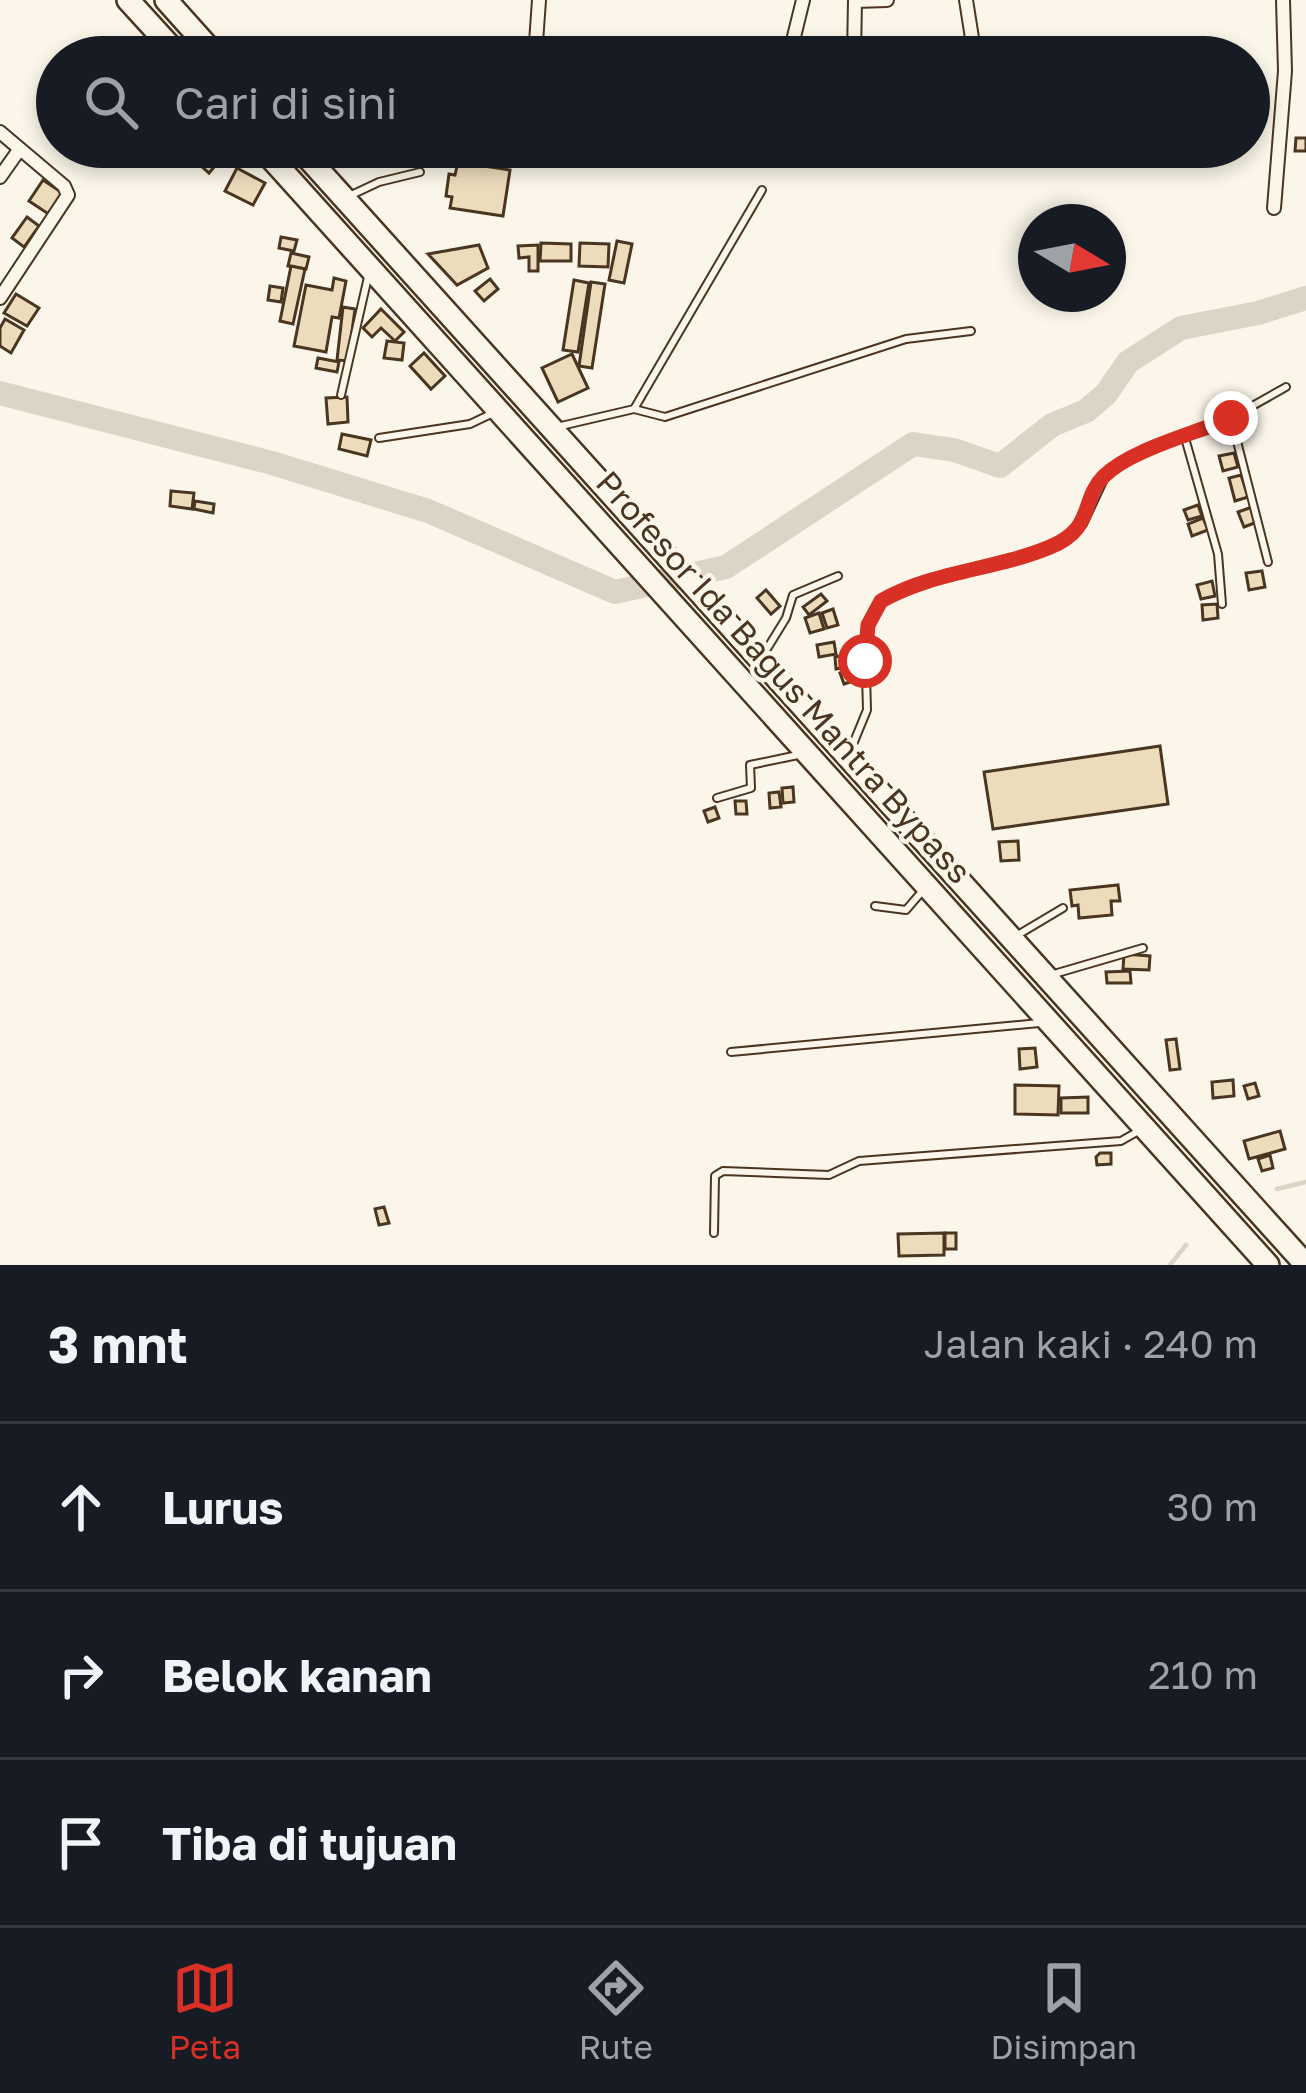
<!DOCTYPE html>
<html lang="id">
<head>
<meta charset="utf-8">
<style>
	body { margin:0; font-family:"Golos Text",sans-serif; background:#20242c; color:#f1f3f6 }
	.compass { position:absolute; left:1018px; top:204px; width:108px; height:108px; border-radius:50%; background:#171b24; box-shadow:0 6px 18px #0003; rotate:100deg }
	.stop { position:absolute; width:36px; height:36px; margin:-27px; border:9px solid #d93025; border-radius:50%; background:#fff }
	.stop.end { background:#d93025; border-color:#fff; box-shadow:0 3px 12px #0008 }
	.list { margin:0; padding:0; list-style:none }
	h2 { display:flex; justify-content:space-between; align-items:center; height:156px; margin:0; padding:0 48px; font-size:51px }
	h2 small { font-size:39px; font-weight:400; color:#9ea1a6 }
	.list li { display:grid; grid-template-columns:78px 1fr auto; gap:36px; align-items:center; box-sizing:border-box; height:168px; padding:0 48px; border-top:3px solid #363941 }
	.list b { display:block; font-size:45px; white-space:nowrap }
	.list em { font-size:39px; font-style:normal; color:#9ea1a6 }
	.icon { flex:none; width:66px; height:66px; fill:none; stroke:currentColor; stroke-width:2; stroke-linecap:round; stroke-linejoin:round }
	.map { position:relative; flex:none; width:1306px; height:1265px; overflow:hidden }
	.search { position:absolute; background:#171b24; box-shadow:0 6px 18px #0003; left:36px; right:36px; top:36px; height:132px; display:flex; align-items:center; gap:30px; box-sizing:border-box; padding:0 42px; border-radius:66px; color:#9ea1a6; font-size:45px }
	.sheet { height:660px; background:#171b24 }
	nav { display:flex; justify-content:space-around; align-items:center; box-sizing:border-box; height:168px; border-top:3px solid #363941; background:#171b24; font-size:33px; color:#9ea1a6 }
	nav a { display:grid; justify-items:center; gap:6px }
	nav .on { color:#d93025 }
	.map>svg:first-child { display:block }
</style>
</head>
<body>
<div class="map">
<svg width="1306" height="1265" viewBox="0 0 1306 1265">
	<rect width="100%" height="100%" fill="#fbf6e9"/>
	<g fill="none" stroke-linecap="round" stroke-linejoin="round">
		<!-- stream -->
		<g stroke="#dcd4c6" stroke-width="4.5">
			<path d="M1277,1189L1306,1182"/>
			<path d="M1170,1265L1186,1245"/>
		</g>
		<!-- river -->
		<path stroke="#dcd4c6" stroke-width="24" d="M0,393L272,463L428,511L615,592L726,567L913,444L954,450L1000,466L1052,425L1086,411L1106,394L1128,362L1181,328L1258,313L1306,298"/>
	</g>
	<!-- building -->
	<g fill="#ecdcbc" stroke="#4a3520" stroke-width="3">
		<path d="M1193,38L1199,39V47L1213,48L1212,57H1179L1180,46L1193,47Z"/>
		<path d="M1296,138H1306V151H1295Z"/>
		<path d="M210,154L219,161L209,173L200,165Z"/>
		<path d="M458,162L510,170L503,216L450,208L452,197L446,196L449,174L455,175Z"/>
		<path d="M237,168L265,183L253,205L225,191Z"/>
		<path d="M43,180L64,194L50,215L29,201Z"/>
		<path d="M27,217L39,226L24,247L12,238Z"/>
		<path d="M281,237L297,240L294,251L279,248Z"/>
		<path d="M617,241L632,244L624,283L609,280Z"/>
		<path d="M541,243L571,244V261H540Z"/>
		<path d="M580,243L609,244L608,267L579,266Z"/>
		<path d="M479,245L488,268L457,285L428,254Z"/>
		<path d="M538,245V271H529V257L519,258L518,246Z"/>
		<path d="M291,253L309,257L306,269L288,266Z"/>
		<path d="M291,266L305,269L293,324L280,321Z"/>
		<path d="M334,278L346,281L339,318L332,317L326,352L294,346L306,285L332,290Z"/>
		<path d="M490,279L498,289L484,301L475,291Z"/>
		<path d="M574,280L589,283L578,352L563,350Z"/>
		<path d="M591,282L605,284L592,368L579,366Z"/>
		<path d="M270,286L283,288L281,302L268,300Z"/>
		<path d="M16,294L39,308L27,326L4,313Z"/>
		<path d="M343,307L355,309L348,361L337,360Z"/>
		<path d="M381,309L404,332L395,341L381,328L372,337L363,328Z"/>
		<path d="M5,319L24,330L11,353L0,346V328Z"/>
		<path d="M387,341L404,343L402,360L384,358Z"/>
		<path d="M424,353L445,376L431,389L410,366Z"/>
		<path d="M572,354L588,388L558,402L542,368Z"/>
		<path d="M318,358L339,362L337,372L316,368Z"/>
		<path d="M347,397L348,422L328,424L326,398Z"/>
		<path d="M342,434L371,440L367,456L339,449Z"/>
		<path d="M1234,453L1238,467L1223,471L1219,456Z"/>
		<path d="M1241,475L1248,497L1235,501L1229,478Z"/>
		<path d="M171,491L194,493L192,509L170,506Z"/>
		<path d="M195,501L214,504L213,513L194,509Z"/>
		<path d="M1198,505L1202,516L1188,520L1184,510Z"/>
		<path d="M1252,507L1257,522L1244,527L1238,512Z"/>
		<path d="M1203,518L1208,530L1192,536L1188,524Z"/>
		<path d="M1262,571L1265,587L1249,590L1246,573Z"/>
		<path d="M1212,581L1215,596L1201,599L1197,585Z"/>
		<path d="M766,590L780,606L771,614L757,598Z"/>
		<path d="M821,594L827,601L809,615L803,607Z"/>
		<path d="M1217,604L1218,618L1203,620L1202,605Z"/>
		<path d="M833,609L838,625L827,628L822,613Z"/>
		<path d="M819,613L824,629L810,633L805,618Z"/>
		<path d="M834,642L836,654L819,657L817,645Z"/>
		<path d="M850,654L852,666L836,669L835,657Z"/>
		<path d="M855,668L859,679L844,684L840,673Z"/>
		<path d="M1160,746L1168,804L993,829L984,772Z"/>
		<path d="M793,787L794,802L783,803L782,788Z"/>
		<path d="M779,792L781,807L770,808L769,793Z"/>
		<path d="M735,801H746L747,814H736Z"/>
		<path d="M715,807L719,818L708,822L704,811Z"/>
		<path d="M1018,841L1019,860L1001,861L999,842Z"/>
		<path d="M1118,885L1120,901H1111L1112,915L1079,918L1078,905L1072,906L1070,890Z"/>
		<path d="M1124,954L1150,956L1149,970L1123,969Z"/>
		<path d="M1130,971L1131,983H1107L1106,972Z"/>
		<path d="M1176,1039L1180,1069L1170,1070L1166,1040Z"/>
		<path d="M1035,1048L1037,1067L1020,1069L1019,1049Z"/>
		<path d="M1233,1080L1234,1096L1213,1098L1212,1082Z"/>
		<path d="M1255,1083L1259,1096L1248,1099L1244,1086Z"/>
		<path d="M1015,1085L1059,1086L1058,1115L1015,1114Z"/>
		<path d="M1088,1097V1113H1061V1098Z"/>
		<path d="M1280,1131L1285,1149L1249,1159L1244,1141Z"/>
		<path d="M1100,1153H1111V1164L1097,1165L1096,1157Z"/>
		<path d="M1270,1155L1273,1168L1262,1171L1258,1159Z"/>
		<path d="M384,1207L389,1223L379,1225L375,1209Z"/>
		<path d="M944,1233V1255L899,1256L898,1234Z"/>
		<rect x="945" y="1233" width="11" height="16"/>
	</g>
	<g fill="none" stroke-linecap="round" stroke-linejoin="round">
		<defs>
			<g id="service">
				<path d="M347,197L379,182L420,172"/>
				<path d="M341,395L368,277"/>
				<path d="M634,409L665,417L906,339L971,331"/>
				<path d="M1231,418L1268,562"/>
				<path d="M561,426L634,409L762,190"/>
				<path d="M379,438L470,424L491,414"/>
				<path d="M1185,438L1218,554L1222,604"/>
				<path d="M762,657L786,618L793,595L838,576"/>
				<path d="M851,749L867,710L865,638L881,601L948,575L1053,547L1083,524L1106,475L1133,457L1231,418L1286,387"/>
				<path d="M717,798L751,788L750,765L798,755"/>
				<path d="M875,906L906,910L925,888"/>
				<path d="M1016,936L1063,908"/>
				<path d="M1054,974L1143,948"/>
				<path d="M731,1052L1039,1023"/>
				<path d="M714,1233L715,1176L723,1171L829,1175L859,1161L1121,1141L1142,1129"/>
			</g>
			<g id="minor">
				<path d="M966,0L975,57"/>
				<path d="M855,1L887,0"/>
				<path d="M288,57L290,51"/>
				<path d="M535,57L539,0"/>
				<path d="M789,57L803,0"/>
				<path d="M854,57L855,0"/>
				<path d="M0,132L64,186L68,195L0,298"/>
				<path d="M0,177L19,150"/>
				<path d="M1274,208L1285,71L1283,0"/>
			</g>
			<g id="trunk">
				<path d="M128,0L180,57"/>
				<path d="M166,0L217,57"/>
				<path d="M261,147L1268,1265"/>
				<path d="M298,147L1306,1265"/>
			</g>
		</defs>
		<!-- service casing -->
		<use href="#service" stroke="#4a3520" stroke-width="10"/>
		<!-- minor casing -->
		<use href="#minor" stroke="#4a3520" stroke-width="16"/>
		<!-- trunk casing -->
		<use href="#trunk" stroke="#4a3520" stroke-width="26"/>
		<!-- service -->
		<use href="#service" stroke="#fbf6e9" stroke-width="6"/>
		<!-- minor -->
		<use href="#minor" stroke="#fbf6e9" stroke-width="12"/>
		<!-- trunk -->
		<use href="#trunk" stroke="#fbf6e9" stroke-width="21"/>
	</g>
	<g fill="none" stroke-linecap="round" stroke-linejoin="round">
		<!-- route -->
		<path stroke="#d93025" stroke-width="15" d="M865,661L868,625L881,601C933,571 995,570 1050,547C1095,529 1080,500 1104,476C1132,449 1194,434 1231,418"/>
	</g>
	<g text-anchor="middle" stroke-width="9" stroke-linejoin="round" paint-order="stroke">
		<!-- street labels -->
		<g font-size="33" fill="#4a3520" stroke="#fbf6e9">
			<text transform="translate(784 677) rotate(48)" y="12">Profesor Ida Bagus Mantra Bypass</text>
		</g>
	</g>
</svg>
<svg class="compass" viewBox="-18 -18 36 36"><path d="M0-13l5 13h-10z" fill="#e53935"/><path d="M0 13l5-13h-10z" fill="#9ea1a6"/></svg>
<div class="stop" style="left:865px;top:661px"></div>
<div class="stop end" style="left:1231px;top:418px"></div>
<div class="search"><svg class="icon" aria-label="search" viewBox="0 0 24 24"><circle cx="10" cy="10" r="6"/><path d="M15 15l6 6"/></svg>Cari di sini</div>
</div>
<section class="sheet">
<h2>3 mnt<small>Jalan kaki · 240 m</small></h2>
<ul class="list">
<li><svg class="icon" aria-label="ahead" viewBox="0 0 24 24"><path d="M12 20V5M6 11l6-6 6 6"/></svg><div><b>Lurus</b></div><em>30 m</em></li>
<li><svg class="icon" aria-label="right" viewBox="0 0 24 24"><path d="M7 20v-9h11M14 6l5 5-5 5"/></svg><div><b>Belok kanan</b></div><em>210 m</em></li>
<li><svg class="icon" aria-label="arrive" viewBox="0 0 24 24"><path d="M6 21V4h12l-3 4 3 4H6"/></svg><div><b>Tiba di tujuan</b></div></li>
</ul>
</section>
<nav>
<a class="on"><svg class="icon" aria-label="map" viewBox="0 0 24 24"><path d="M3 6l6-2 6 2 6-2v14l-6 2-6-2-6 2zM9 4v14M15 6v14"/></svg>Peta</a>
<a><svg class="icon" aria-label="directions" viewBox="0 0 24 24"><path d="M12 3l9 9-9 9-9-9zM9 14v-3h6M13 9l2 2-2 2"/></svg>Rute</a>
<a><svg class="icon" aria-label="saved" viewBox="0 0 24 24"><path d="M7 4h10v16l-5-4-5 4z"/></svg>Disimpan</a>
</nav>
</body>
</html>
